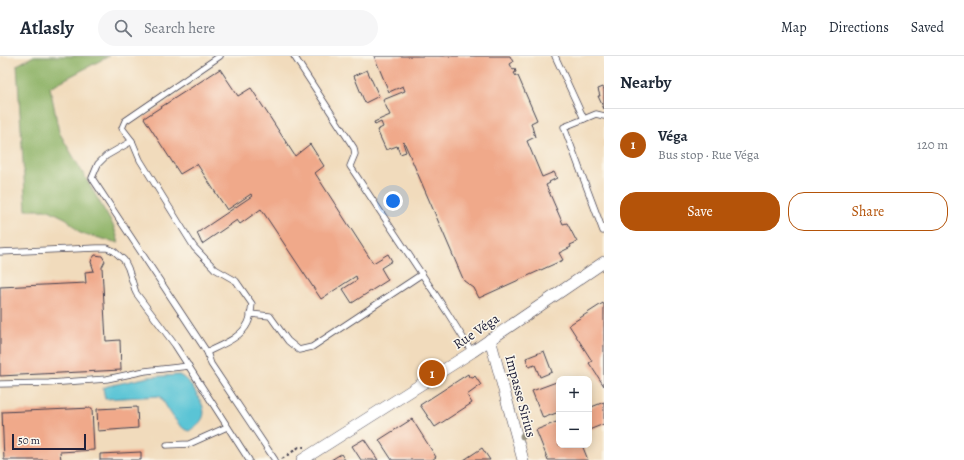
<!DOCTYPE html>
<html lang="en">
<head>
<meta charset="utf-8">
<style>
	body { margin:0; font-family:Alegreya,serif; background:#f6f6f7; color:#1f2937 }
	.controls { position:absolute; right:12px; bottom:12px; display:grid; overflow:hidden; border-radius:8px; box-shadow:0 2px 10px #0003 }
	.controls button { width:36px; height:36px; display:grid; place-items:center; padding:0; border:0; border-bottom:1px solid #e0e1e3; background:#fff; color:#1f2937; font:20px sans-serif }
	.scale { position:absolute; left:12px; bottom:10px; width:74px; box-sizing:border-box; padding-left:4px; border:2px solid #22223b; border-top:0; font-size:11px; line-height:14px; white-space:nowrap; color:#22223b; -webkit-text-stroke:3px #fbf7ec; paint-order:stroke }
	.you { position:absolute; left:393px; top:145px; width:14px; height:14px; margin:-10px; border:3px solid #fff; border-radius:50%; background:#1a73e8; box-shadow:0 0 0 6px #1a73e833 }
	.badge { display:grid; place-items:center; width:26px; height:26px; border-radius:50%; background:#b45309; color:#fff; font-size:13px; font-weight:700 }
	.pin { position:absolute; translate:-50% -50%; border:2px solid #fff; box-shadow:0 1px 4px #0006 }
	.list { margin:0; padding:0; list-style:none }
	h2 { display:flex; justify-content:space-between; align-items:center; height:52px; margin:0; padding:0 16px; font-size:17px }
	h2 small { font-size:13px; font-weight:400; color:#747a83 }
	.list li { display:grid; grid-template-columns:26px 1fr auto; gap:12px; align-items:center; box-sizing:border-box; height:72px; padding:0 16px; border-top:1px solid #e0e1e3 }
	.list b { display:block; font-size:15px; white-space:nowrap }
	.list p { margin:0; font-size:13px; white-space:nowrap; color:#747a83 }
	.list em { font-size:13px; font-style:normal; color:#747a83 }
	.actions { display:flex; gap:8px; padding:12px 16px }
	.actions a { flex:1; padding:9px 0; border:1px solid #b45309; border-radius:16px; text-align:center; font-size:14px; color:#b45309 }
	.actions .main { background:#b45309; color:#fff }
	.icon { flex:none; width:22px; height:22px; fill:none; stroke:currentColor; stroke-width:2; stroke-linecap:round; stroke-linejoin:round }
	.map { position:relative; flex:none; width:604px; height:404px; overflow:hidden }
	header { display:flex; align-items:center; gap:24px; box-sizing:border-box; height:56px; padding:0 20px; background:#fff; border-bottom:1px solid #e0e1e3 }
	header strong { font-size:19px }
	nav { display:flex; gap:22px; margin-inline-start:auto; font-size:14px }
	.search { width:280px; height:36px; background:#f6f6f7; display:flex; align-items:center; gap:10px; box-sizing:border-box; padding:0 14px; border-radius:22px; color:#747a83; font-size:15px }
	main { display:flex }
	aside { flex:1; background:#fff }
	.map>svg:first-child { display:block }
</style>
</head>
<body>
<header>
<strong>Atlasly</strong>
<div class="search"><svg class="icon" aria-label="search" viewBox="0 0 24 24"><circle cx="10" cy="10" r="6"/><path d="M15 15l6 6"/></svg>Search here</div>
<nav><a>Map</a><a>Directions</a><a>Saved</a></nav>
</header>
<main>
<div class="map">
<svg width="604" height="404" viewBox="0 0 604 404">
	<rect width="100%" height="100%" fill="#fbf7ec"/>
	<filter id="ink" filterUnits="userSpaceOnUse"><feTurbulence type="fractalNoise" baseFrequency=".025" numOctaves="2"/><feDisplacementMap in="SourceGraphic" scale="8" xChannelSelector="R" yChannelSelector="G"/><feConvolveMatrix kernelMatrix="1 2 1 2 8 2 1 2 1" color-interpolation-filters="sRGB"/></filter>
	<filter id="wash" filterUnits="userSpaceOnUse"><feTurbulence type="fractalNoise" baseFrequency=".012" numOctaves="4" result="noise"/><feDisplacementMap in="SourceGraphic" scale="16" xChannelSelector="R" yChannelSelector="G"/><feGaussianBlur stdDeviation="0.9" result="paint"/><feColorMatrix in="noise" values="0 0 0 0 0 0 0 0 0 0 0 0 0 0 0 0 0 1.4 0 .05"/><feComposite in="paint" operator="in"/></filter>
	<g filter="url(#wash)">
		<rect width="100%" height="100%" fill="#f1dbbc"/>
		<!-- forest -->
		<path fill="#90b469" stroke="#596b52" d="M34,0H109L50,31L59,76L114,171L119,187L80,177L67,163L49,154H26L17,9Z"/>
		<!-- water -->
		<path fill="#5ac4d5" stroke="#3e7388" d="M179,319C187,323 191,329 196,337C207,355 208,363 189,375C178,373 166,349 160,340L105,343L103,332L108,330L149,321Z"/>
		<g id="blocks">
			<!-- building -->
			<g fill="#f0a98a">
				<path d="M374,0H510L513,6L510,8L513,14L515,13L516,16L514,17L516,20H518L537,64L531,67L535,81L527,85L542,121L554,116L557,122L549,126L550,127L546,129L563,168L567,167L577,186L570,189L571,191L559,197L563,204L479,242L474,232L464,225L404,86L403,87L406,96L400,98L397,90L386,94L377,74L383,71L381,66L375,69L374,66L390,59L383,44L405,35L403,30L389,36Z"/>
				<path d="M220,13L238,40L251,32L295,100L310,88L324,110L315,117L373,207L388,198L392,205L381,212L388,224L352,247L343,233L357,224L356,220L321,243L261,153L240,168L237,164L202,188L197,177L252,140L251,138L227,154L197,108L180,118L144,62Z"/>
				<path d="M367,14L379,40L365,47L354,20Z"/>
				<path d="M603,31L604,34V53L598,40H600L598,33Z"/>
				<path d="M95,199L102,200L105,205L102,211L106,285L120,284L121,314L0,320V231L86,227L85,216L94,215L91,206L92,203Z"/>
				<path d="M603,247L604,249V330L589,307L592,305L569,269Z"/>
				<path d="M544,295L552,316L540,321L535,309L529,311L526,302Z"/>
				<path d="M468,318L469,321L473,322L475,320L481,329L467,339L472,347L435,371L420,349Z"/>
				<path d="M559,325V356L543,362L532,335Z"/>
				<path d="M604,346V368L589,374V352Z"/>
				<path d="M137,351L138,372L98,375L97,353Z"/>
				<path d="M92,352L94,394L60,396L61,404H4L2,356Z"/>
				<path d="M412,363L436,401L432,404H392L379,384Z"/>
				<path d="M559,365V389H582L588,404H548L536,374Z"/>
				<path d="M364,383L378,404H361L352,390Z"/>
				<path d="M482,392L490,404H464Z"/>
				<path d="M141,396V404H100V398Z"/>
				<path d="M341,398L345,404H331Z"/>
			</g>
		</g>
	</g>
	<g filter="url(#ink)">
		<use href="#blocks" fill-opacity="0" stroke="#413e4e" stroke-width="1"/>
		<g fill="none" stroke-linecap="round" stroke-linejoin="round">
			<defs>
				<g id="lane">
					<path d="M294,0L354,92L355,98L350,110L447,256L472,296"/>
					<path d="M555,0L584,63L596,58L604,60"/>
					<path d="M584,63L564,71L603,175"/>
					<path d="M132,85L106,100L98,108L92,122L207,296L211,308L275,404"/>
					<path d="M0,196L97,192H107L114,195L124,204L128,212L136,237L175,289L249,404"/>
					<path d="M250,258L270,260L288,285L299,294L312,291L422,218"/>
					<path d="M207,296C221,289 241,282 248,267C251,261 251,254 252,248L236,225L215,213L194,191L140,104L132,85L122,72L125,65L220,0"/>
					<path d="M0,328L49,327L107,323L145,315L189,310"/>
					<path d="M167,389L189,388L227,371"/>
				</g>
				<g id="street">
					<path d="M490,283L523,404"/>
					<path d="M302,404L472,296L604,206"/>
				</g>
			</defs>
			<!-- lane casing -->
			<use href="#lane" stroke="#413e4e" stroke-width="7"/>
			<!-- street casing -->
			<use href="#street" stroke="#413e4e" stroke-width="12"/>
			<!-- path -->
			<path stroke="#413e4e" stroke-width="2" stroke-dasharray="3 3" stroke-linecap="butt" d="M282,403L299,391H304"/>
			<!-- lane -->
			<use href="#lane" stroke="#fff" stroke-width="5.5"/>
			<!-- street -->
			<use href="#street" stroke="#fff" stroke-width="11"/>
		</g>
		<!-- trees -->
		<circle fill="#979280" cx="523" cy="380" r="3.5"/>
	</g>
	<g text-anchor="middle" stroke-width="3" stroke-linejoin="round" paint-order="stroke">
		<!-- street labels -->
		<g font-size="14" fill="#22223b" stroke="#fbf7ec">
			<text transform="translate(476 275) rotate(-34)" y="5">Rue Véga</text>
			<text transform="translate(521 340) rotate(75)" y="5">Impasse Sirius</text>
		</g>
	</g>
</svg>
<div class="controls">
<button>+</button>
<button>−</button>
</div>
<div class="scale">50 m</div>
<div class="you"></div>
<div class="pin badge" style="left:432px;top:317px">1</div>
</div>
<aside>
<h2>Nearby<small></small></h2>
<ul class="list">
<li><span class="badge">1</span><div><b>Véga</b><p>Bus stop · Rue Véga</p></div><em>120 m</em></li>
</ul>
<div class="actions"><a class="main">Save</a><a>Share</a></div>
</aside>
</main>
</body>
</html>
